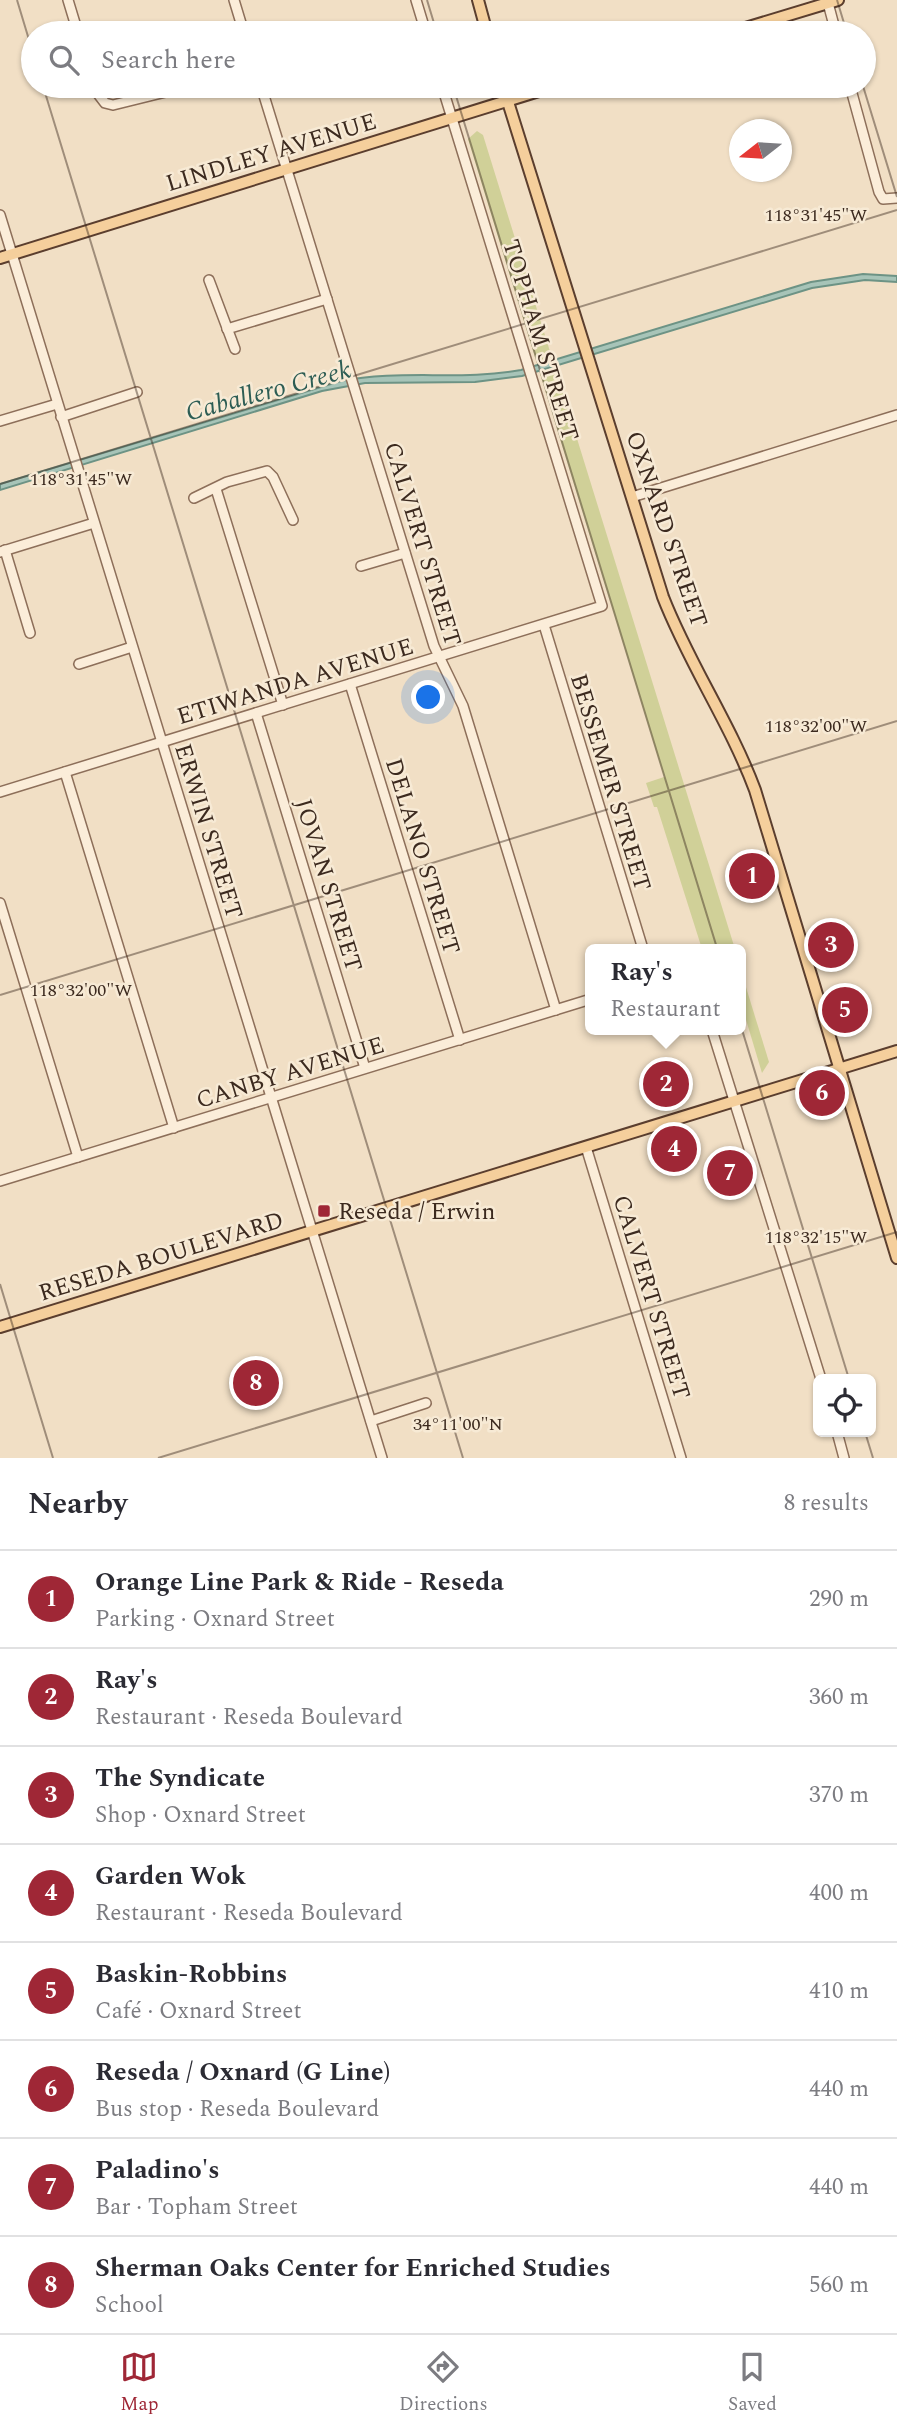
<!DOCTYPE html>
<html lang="en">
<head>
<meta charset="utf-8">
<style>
	body { margin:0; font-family:Spectral,serif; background:#f7f7f7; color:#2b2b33 }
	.controls { position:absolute; right:21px; bottom:21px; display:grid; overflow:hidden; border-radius:10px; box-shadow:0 2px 5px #0004 }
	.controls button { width:63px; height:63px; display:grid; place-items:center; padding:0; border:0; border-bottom:2px solid #e1e1e2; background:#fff; color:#2b2b33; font:35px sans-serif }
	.compass { position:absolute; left:729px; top:119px; width:63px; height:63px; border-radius:50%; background:#fff; box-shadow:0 2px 5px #0004; rotate:253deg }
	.you { position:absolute; left:429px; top:698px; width:24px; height:24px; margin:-18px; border:5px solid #fff; border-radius:50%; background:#1a73e8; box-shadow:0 0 0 10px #1a73e833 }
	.badge { display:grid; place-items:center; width:46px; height:46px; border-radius:50%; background:#9f2736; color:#fff; font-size:23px; font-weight:700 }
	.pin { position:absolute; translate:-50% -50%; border:4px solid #fff; box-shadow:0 2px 7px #0006 }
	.popup { position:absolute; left:585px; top:944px; width:161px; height:91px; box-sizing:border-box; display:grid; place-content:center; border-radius:10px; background:#fff; filter:drop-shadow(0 2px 5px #0005); font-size:23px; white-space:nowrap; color:#7c7c81 }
	.popup b { font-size:26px; color:#2b2b33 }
	.popup::after { content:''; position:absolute; left:50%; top:100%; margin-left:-14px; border:14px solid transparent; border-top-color:#fff }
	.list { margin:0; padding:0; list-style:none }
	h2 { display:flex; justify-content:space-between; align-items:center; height:91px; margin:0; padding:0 28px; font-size:30px }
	h2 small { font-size:23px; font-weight:400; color:#7c7c81 }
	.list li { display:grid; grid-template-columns:46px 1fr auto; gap:21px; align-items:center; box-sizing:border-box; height:98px; padding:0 28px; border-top:2px solid #e1e1e2 }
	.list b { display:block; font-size:26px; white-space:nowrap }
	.list p { margin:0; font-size:23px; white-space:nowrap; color:#7c7c81 }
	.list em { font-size:23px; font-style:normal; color:#7c7c81 }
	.icon { flex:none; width:38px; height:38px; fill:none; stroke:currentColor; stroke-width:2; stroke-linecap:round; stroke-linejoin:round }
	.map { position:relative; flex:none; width:897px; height:1458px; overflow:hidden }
	.search { position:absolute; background:#fff; box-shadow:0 2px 5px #0004; left:21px; right:21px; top:21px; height:77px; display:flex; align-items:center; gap:18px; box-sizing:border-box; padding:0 24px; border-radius:38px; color:#7c7c81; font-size:26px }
	.sheet { height:875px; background:#fff }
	nav { display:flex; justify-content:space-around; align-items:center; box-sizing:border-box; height:98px; border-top:2px solid #e1e1e2; background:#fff; font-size:19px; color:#7c7c81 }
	nav a { display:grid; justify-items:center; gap:4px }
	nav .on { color:#9f2736 }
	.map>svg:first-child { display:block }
</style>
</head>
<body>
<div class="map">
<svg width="897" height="1458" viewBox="0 0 897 1458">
	<rect width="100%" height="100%" fill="#f1dfc5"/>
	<!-- green -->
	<g fill="#d0d098">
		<path d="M477,131L483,135L735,949H702L657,807H654L646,783L664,777L468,139Z"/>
		<path d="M741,971L769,1062L762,1073L741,1003Z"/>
	</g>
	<!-- water -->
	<path fill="#a7c4b8" stroke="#6d9385" stroke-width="2" d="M863,274L897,276V282L865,280L812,288L522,376L475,382L365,383L322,391L0,490V484L341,381C400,369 461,381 521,370L811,282Z"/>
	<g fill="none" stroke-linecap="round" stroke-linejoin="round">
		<defs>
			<g id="minor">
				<path d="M68,0L78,33"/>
				<path d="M234,0L244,33"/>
				<path d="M416,0L426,33"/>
				<path d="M828,3L836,33"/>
				<path d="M92,86L105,103L113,105L190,86"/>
				<path d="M261,86L434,646L463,706L556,1010"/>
				<path d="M850,86L879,192L883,199L897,198"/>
				<path d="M0,215L382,1458"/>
				<path d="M209,280L235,349"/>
				<path d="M227,329L327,299"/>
				<path d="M61,417L137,392"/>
				<path d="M0,421L57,404"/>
				<path d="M216,489L283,705"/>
				<path d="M632,497L897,415"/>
				<path d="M194,498L227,482L267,471L273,477L293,520"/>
				<path d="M5,550L30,633"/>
				<path d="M0,552L94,523"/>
				<path d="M361,566L405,553"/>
				<path d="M544,625L643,949"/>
				<path d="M79,664L132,647"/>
				<path d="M350,684L460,1040"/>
				<path d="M256,713L365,1068"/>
				<path d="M65,772L174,1128"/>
				<path d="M0,792L602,606L442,86"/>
				<path d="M0,903L78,1157"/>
				<path d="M712,1030L821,1379"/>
				<path d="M586,1147L681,1458"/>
				<path d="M0,1181L591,999"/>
				<path d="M371,1421L426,1403"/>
				<path d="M837,1432L844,1458"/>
			</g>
			<g id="major">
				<path d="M478,0L487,33"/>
				<path d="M729,33L838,0"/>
				<path d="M503,86L663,597C689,664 730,723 755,790L897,1258"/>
				<path d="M0,258L555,86"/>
				<path d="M0,1327L897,1051"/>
			</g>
		</defs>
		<!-- minor casing -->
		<use href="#minor" stroke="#8d6f5a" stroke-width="12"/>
		<!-- major casing -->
		<use href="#major" stroke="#5b3e2e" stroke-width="14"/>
		<!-- minor -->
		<use href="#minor" stroke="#fbedd9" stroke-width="9"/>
		<!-- major -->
		<use href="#major" stroke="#f5cf9c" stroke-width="10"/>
	</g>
	<!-- ticks -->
	<path fill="none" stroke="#3c2a1f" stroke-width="2" stroke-opacity="0.45" d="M17,0L33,53M427,0L437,33M837,0L847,33M43,86L463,1458M453,86L849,1379M863,86L897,197M0,484L897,210M0,995L897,721M0,1284L53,1458M865,1432L873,1458M158,1458L897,1232"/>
	<!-- markers -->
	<rect fill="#9f2736" stroke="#f7ead5" stroke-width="2.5" x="317" y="1204" width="14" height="14" rx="3.5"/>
	<g text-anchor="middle" stroke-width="5" stroke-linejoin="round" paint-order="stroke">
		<!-- street labels -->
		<g font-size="24" fill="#3c2a1f" stroke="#f7ead5">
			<text transform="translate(271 152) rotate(-17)" y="8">LINDLEY AVENUE</text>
			<text transform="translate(541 340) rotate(73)" y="8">TOPHAM STREET</text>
			<text transform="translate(667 529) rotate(71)" y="8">OXNARD STREET</text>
			<text transform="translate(423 544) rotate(73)" y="8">CALVERT STREET</text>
			<text transform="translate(295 681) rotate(-17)" y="8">ETIWANDA AVENUE</text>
			<text transform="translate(611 782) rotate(73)" y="8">BESSEMER STREET</text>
			<text transform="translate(209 831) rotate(73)" y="8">ERWIN STREET</text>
			<text transform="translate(423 856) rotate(73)" y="8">DELANO STREET</text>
			<text transform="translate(329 885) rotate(73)" y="8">JOVAN STREET</text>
			<text transform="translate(290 1072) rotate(-17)" y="8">CANBY AVENUE</text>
			<text transform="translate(161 1256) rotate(-17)" y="8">RESEDA BOULEVARD</text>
			<text transform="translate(652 1297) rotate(73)" y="8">CALVERT STREET</text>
		</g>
		<!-- poi labels -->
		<g font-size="24" fill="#3c2a1f" stroke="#f7ead5" text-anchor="start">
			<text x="338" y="1219">Reseda / Erwin</text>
		</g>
		<!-- water labels -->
		<g font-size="26" font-style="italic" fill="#2d5d54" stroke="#f7ead5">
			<text transform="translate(268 390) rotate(-15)" y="9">Caballero Creek</text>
		</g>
	</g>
	<g font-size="18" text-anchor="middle" fill="#3c2a1f" stroke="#f7ead5" stroke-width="5" stroke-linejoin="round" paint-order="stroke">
		<text x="816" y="221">118°31'45"W</text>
		<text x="81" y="485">118°31'45"W</text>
		<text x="816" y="732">118°32'00"W</text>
		<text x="81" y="996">118°32'00"W</text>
		<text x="816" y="1243">118°32'15"W</text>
		<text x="458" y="1430">34°11'00"N</text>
	</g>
</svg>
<div class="controls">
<button><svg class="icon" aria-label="locate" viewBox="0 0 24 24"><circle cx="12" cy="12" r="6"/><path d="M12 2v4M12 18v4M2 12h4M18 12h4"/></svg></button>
</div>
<svg class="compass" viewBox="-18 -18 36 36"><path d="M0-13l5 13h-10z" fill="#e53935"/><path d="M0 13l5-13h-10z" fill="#7c7c81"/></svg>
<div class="you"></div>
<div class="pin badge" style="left:752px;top:876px">1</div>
<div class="pin badge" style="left:666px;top:1084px">2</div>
<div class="popup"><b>Ray's</b>Restaurant</div>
<div class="pin badge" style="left:831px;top:945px">3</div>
<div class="pin badge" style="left:674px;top:1149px">4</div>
<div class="pin badge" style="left:845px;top:1010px">5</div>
<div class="pin badge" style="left:822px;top:1093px">6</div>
<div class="pin badge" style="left:730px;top:1173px">7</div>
<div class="pin badge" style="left:256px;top:1383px">8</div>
<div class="search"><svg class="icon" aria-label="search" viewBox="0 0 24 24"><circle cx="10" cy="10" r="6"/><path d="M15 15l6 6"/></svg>Search here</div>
</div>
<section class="sheet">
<h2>Nearby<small>8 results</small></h2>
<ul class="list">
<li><span class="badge">1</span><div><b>Orange Line Park &amp; Ride - Reseda</b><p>Parking · Oxnard Street</p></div><em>290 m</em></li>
<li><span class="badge">2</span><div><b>Ray's</b><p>Restaurant · Reseda Boulevard</p></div><em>360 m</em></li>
<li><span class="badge">3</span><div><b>The Syndicate</b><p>Shop · Oxnard Street</p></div><em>370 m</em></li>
<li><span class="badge">4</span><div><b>Garden Wok</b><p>Restaurant · Reseda Boulevard</p></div><em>400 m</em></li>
<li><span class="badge">5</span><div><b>Baskin-Robbins</b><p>Café · Oxnard Street</p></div><em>410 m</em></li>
<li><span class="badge">6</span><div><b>Reseda / Oxnard (G Line)</b><p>Bus stop · Reseda Boulevard</p></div><em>440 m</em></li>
<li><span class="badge">7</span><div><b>Paladino's</b><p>Bar · Topham Street</p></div><em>440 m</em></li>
<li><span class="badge">8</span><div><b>Sherman Oaks Center for Enriched Studies</b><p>School</p></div><em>560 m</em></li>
</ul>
</section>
<nav>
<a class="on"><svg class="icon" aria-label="map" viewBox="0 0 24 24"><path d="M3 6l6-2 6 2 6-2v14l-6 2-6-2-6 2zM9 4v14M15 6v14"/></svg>Map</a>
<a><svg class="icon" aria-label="directions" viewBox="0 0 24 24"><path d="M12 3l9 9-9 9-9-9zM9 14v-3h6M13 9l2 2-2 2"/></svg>Directions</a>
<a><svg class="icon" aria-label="saved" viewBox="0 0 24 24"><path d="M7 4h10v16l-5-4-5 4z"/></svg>Saved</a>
</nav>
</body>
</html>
